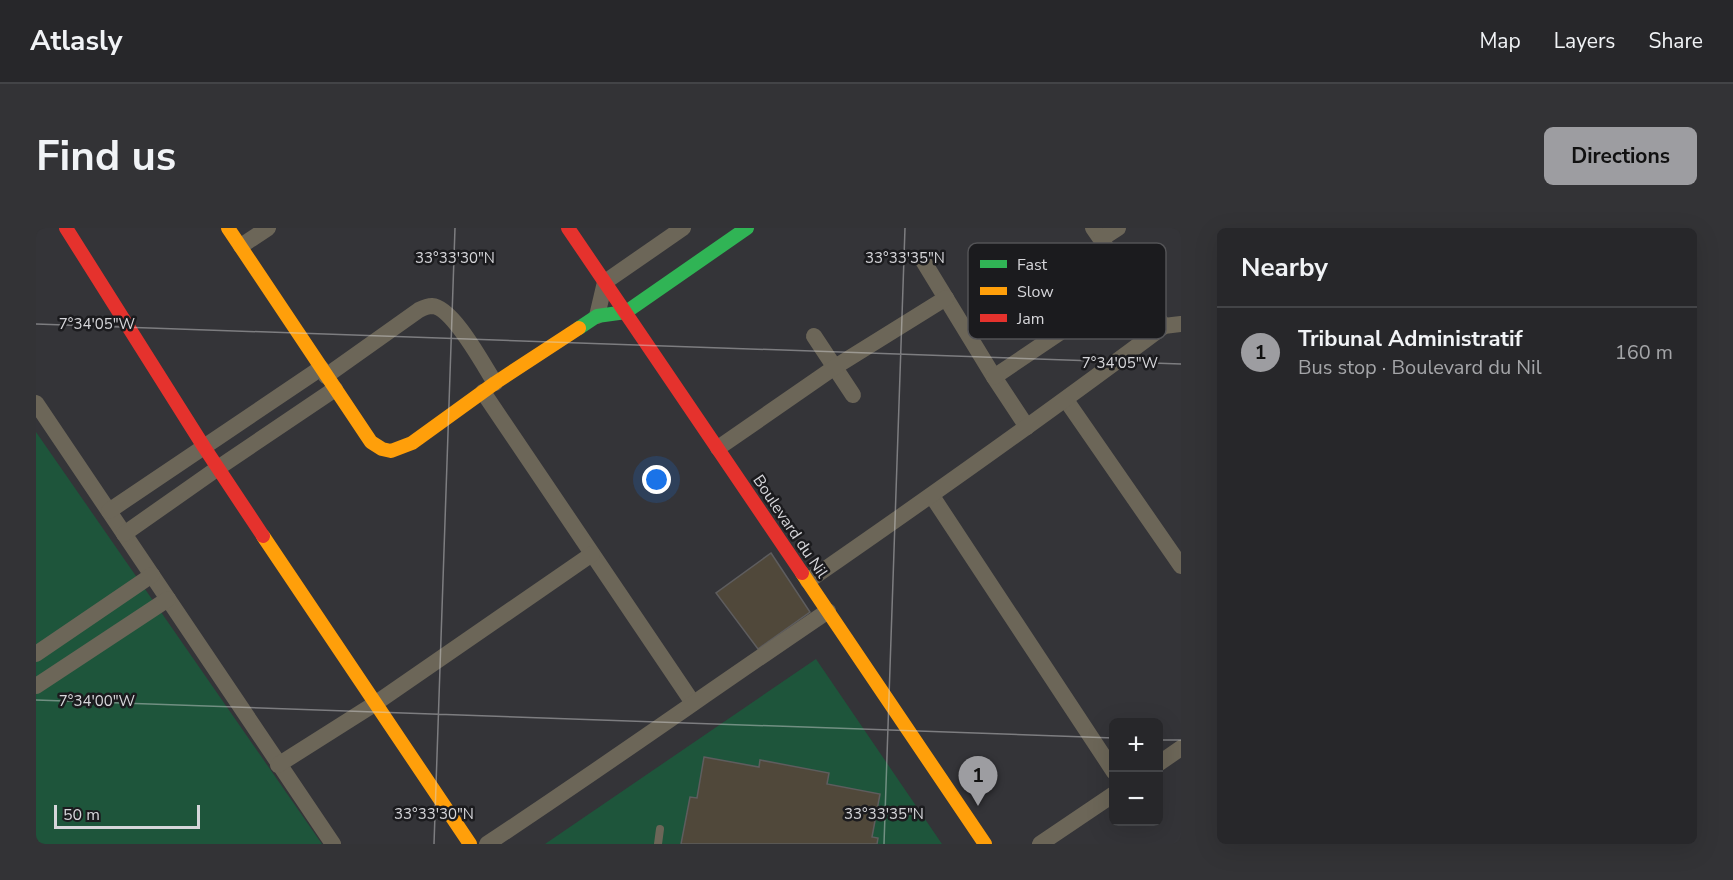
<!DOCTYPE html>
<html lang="en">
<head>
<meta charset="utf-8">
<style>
	body { margin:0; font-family:"Nunito Sans",sans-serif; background:#333336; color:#f1f3f6 }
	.controls { position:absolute; right:18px; bottom:18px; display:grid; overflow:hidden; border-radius:9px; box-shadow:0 6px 24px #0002 }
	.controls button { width:54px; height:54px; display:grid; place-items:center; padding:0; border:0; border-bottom:2px solid #434447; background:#27272a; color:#f1f3f6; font:30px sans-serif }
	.scale { position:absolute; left:18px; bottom:15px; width:146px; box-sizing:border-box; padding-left:6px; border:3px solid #d6d6da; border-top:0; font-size:16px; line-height:21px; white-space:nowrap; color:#d6d6da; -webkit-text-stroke:4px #1b1b1e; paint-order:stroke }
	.you { position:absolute; left:621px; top:252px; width:21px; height:21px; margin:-15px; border:4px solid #fff; border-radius:50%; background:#1a73e8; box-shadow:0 0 0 9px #1a73e833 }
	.badge { display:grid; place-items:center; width:39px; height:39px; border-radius:50%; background:#9d9da1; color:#111; font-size:20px; font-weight:700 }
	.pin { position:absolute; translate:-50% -50px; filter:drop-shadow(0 2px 3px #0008) }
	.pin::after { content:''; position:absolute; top:32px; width:21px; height:18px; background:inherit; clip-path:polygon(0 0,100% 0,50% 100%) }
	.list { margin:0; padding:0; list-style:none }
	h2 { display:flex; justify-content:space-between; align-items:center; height:78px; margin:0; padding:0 24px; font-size:26px }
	h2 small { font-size:20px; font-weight:400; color:#a4a5a8 }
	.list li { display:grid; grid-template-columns:39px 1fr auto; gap:18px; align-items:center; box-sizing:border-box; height:90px; padding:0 24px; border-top:2px solid #434447 }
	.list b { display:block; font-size:22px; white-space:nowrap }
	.list p { margin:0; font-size:20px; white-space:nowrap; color:#a4a5a8 }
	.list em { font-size:20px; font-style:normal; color:#a4a5a8 }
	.map { position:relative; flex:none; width:1145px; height:616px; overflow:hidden; border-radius:9px }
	header { display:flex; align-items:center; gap:36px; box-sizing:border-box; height:84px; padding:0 30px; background:#27272a; border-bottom:2px solid #434447 }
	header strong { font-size:28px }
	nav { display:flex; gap:33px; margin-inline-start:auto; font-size:21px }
	.intro { display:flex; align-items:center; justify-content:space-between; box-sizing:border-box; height:144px; padding:0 36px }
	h1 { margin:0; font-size:42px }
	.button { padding:15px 27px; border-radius:9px; background:#9d9da1; color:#111; font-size:21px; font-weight:700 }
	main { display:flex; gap:36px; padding:0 36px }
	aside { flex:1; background:#27272a; border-radius:9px; box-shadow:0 6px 24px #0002 }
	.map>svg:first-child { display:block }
</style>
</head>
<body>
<header>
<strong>Atlasly</strong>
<nav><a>Map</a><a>Layers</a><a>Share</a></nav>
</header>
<div class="intro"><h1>Find us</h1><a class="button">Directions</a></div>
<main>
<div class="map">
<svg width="1145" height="616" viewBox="0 0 1145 616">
	<rect width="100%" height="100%" fill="#343438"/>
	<!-- green -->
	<g fill="#1e553b">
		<path d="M0,204L286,616H0Z"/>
		<path d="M780,431L906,616H509Z"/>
	</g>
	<!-- building -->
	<g fill="#50483a" stroke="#5e5d5e" stroke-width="1.5">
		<path d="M735,325L774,384L722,421L680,365Z"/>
		<path d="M668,529L723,539L724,532L793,545L791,556L844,566L836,609L842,610L841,616H645L654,569L661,570Z"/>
	</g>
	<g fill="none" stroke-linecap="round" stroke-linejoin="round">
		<!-- lane -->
		<path stroke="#6c6658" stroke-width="8" d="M622,616L624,601"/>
		<!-- street -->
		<g stroke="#6c6658" stroke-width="16">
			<path d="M1057,0L1096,56L1128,98"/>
			<path d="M1065,11L1082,0"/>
			<path d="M205,18L232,0"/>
			<path d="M886,31L958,149L991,199"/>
			<path d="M561,88L569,54L647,0"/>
			<path d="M778,108L817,167"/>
			<path d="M290,148L383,82C387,80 392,78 396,78C417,79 448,138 459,155"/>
			<path d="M958,149L1096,56"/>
			<path d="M447,164L657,475"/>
			<path d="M1030,172L1145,338"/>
			<path d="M0,175L297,616"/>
			<path d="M682,220L799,139L910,70"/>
			<path d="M896,268L1078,544"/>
			<path d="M73,283L285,140"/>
			<path d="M88,306L182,240L299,161"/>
			<path d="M772,353C892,270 1011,186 1128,98L1145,96"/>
			<path d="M0,426L116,347"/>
			<path d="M0,458L132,371"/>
			<path d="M1122,536L1145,520"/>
			<path d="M242,537L340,475L556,326"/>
			<path d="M451,616C566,540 678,460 792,383"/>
			<path d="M1004,616L1078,566"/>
		</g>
		<!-- fast -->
		<path stroke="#30b455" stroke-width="14" d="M543,100L561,88L590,84L711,0"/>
		<!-- slow -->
		<g stroke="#ff9f0a" stroke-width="14">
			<path d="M192,0L335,214L346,221L355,223L376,215L459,155L543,100"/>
			<path d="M227,308L434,616"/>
			<path d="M766,345L949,616"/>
		</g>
		<!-- jam -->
		<g stroke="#e5322d" stroke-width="14">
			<path d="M30,0L168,219L227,308"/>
			<path d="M532,0L766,345"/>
		</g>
	</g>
	<!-- ticks -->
	<path fill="none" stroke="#d6d6da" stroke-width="1.5" stroke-opacity="0.45" d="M0,96L1145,136M0,472L1078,510M1122,512H1145M398,616L419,0M848,616L869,0"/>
	<g text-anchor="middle" stroke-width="5" stroke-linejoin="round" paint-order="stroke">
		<!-- street labels -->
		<g font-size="16" fill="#d6d6da" stroke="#1b1b1e">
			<text transform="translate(755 298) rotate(56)" y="6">Boulevard du Nil</text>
		</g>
	</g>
	<!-- legend -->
	<rect x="932" y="15" width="198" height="96" rx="9" fill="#1b1b1e" stroke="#535356" stroke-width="1.5"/>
	<rect x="944" y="32" width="27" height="8" fill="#30b455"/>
	<rect x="944" y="59" width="27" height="8" fill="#ff9f0a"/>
	<rect x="944" y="86" width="27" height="8" fill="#e5322d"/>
	<g font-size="16" fill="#d6d6da">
		<text x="981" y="42">Fast</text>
		<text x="981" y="69">Slow</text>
		<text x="981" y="96">Jam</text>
	</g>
	<g font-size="15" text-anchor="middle" fill="#d6d6da" stroke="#1b1b1e" stroke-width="5" stroke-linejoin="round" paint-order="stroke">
		<text x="419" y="35">33°33'30"N</text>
		<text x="869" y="35">33°33'35"N</text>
		<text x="61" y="101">7°34'05"W</text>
		<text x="1084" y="140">7°34'05"W</text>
		<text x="61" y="478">7°34'00"W</text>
		<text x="398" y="591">33°33'30"N</text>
		<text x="848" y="591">33°33'35"N</text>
	</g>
</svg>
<div class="controls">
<button>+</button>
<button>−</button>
</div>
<div class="scale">50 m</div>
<div class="you"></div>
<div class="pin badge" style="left:942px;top:578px">1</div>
</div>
<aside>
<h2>Nearby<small></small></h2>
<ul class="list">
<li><span class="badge">1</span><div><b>Tribunal Administratif</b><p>Bus stop · Boulevard du Nil</p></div><em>160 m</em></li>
</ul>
</aside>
</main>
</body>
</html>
